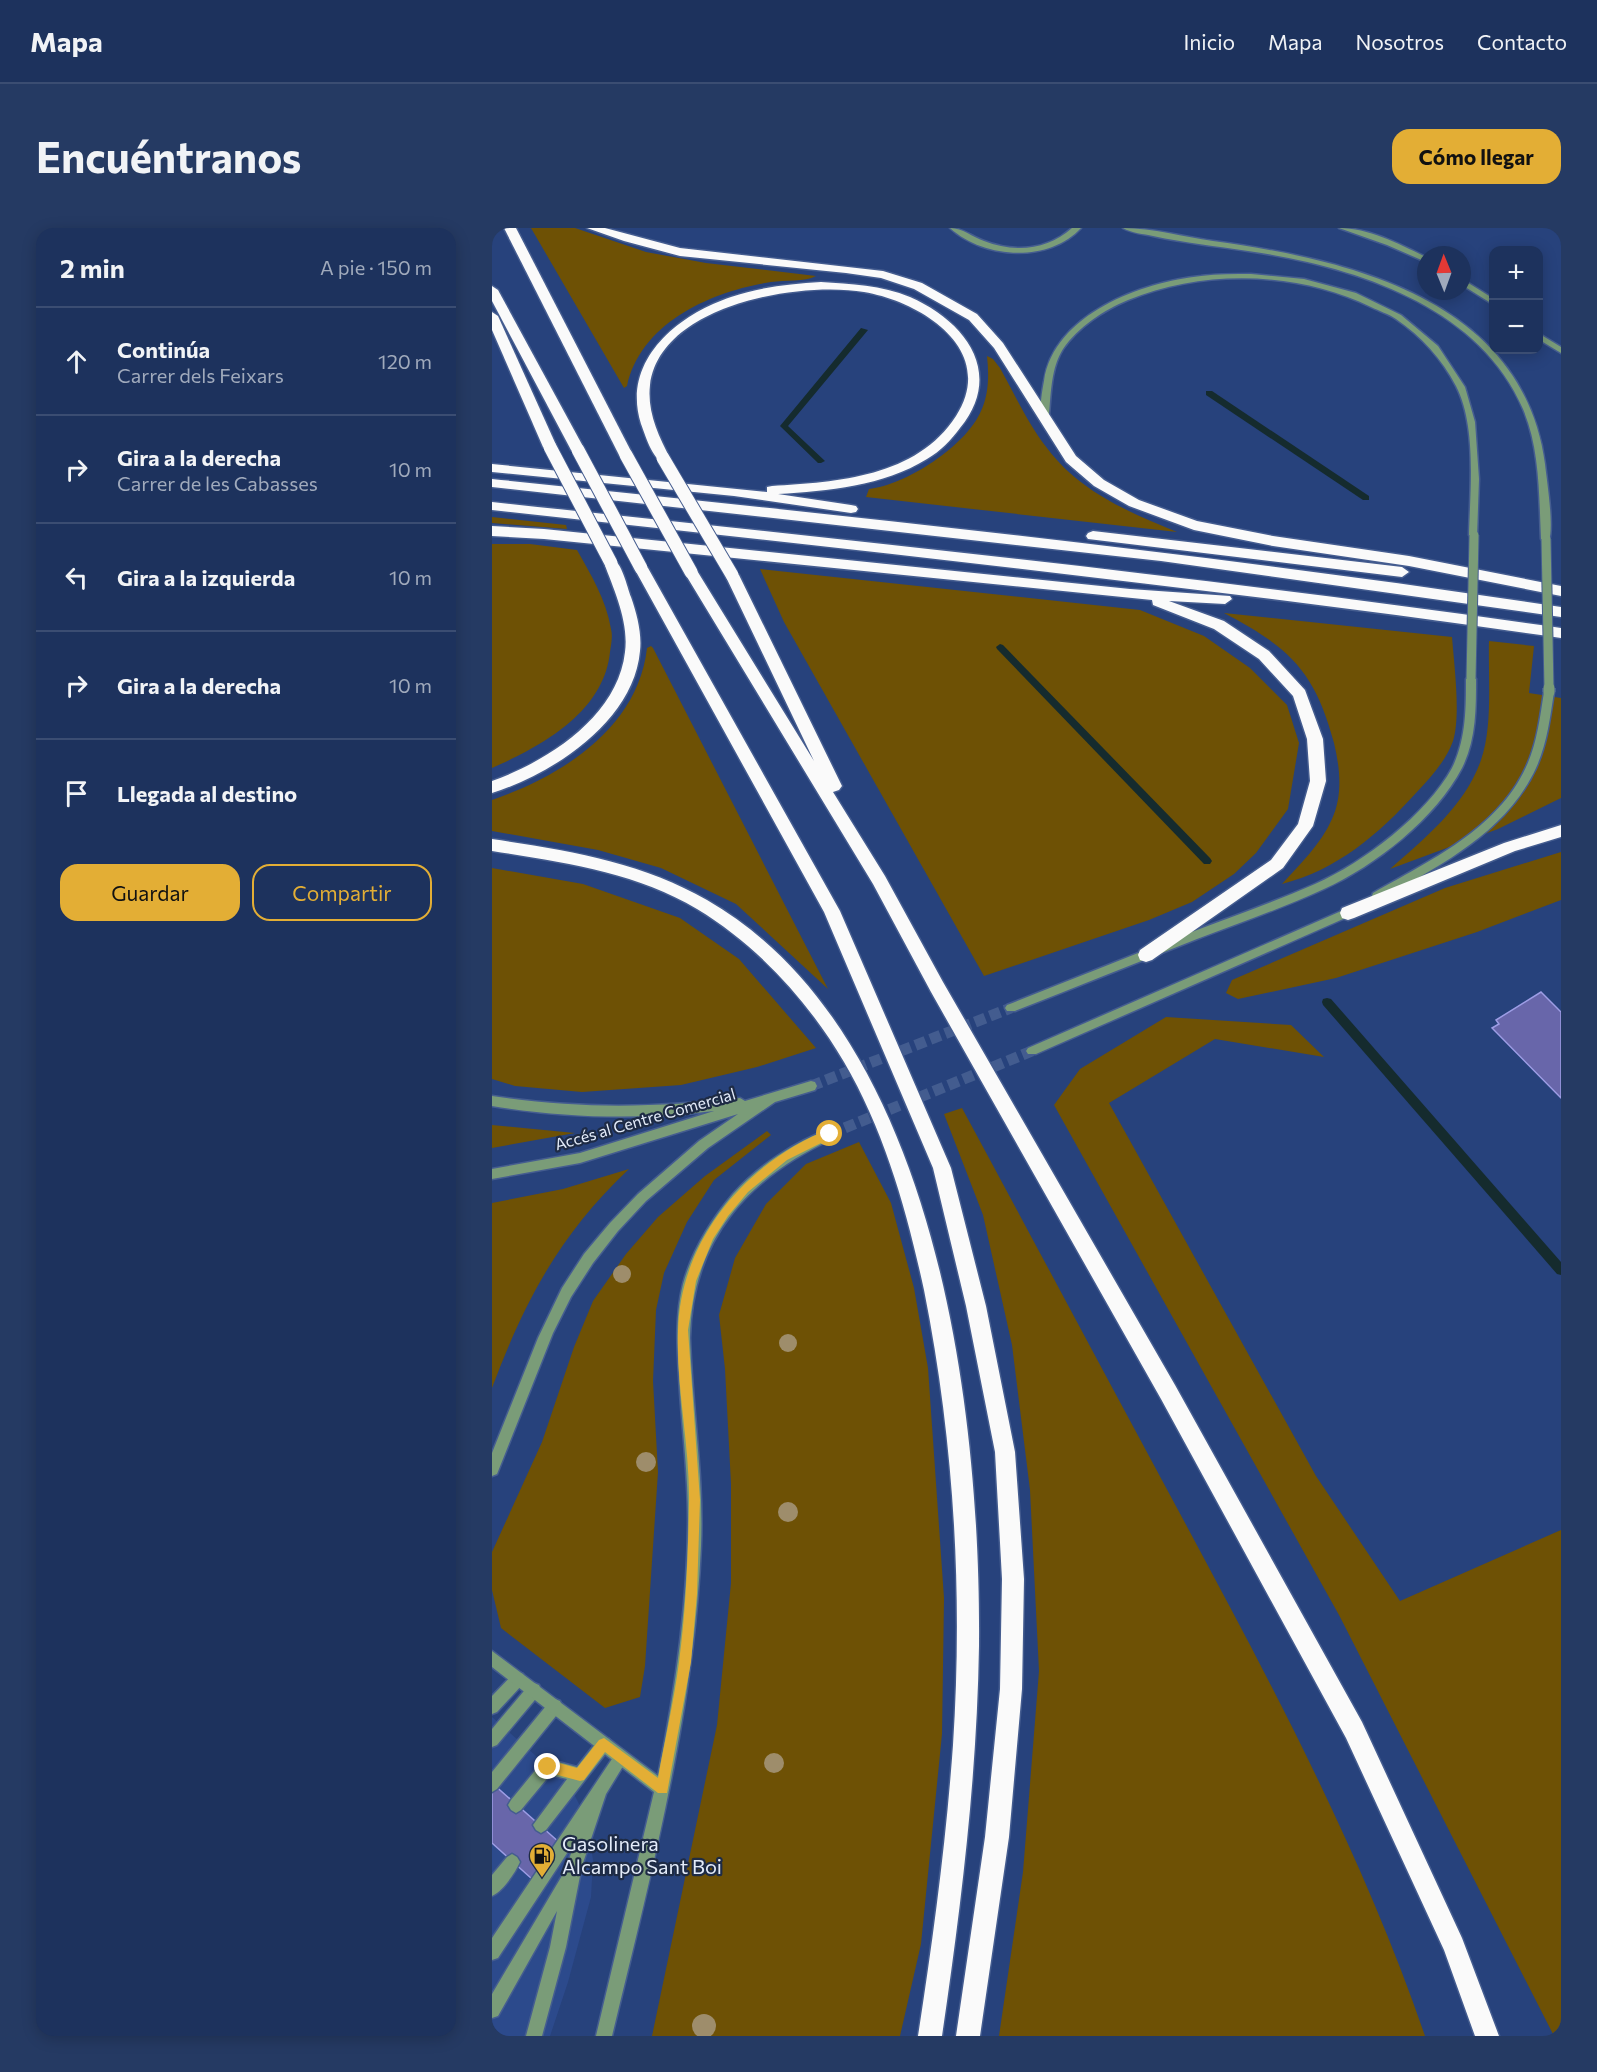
<!DOCTYPE html>
<html lang="es">
<head>
<meta charset="utf-8">
<style>
	body { margin:0; font-family:Commissioner,sans-serif; background:#253a63; color:#f1f3f6 }
	.controls { position:absolute; right:18px; top:18px; display:grid; overflow:hidden; border-radius:12px; box-shadow:0 3px 15px #0003 }
	.controls button { width:54px; height:54px; display:grid; place-items:center; padding:0; border:0; border-bottom:2px solid #3b4d72; background:#1d325d; color:#f1f3f6; font:30px sans-serif }
	.compass { position:absolute; left:925px; top:18px; width:54px; height:54px; border-radius:50%; background:#1d325d; box-shadow:0 3px 15px #0003; rotate:359deg }
	.stop { position:absolute; width:18px; height:18px; margin:-14px; border:4px solid #e3ae35; border-radius:50%; background:#fff }
	.stop.end { background:#e3ae35; border-color:#fff; box-shadow:0 2px 6px #0008 }
	.list { margin:0; padding:0; list-style:none }
	h2 { display:flex; justify-content:space-between; align-items:center; height:78px; margin:0; padding:0 24px; font-size:26px }
	h2 small { font-size:20px; font-weight:400; color:#a0aabc }
	.list li { display:grid; grid-template-columns:39px 1fr auto; gap:18px; align-items:center; box-sizing:border-box; height:108px; padding:0 24px; border-top:2px solid #3b4d72 }
	.list b { display:block; font-size:22px; white-space:nowrap }
	.list p { margin:0; font-size:20px; white-space:nowrap; color:#a0aabc }
	.list em { font-size:20px; font-style:normal; color:#a0aabc }
	.actions { display:flex; gap:12px; padding:18px 24px }
	.actions a { flex:1; padding:14px 0; border:2px solid #e3ae35; border-radius:18px; text-align:center; font-size:21px; color:#e3ae35 }
	.actions .main { background:#e3ae35; color:#111 }
	.icon { flex:none; width:33px; height:33px; fill:none; stroke:currentColor; stroke-width:2; stroke-linecap:round; stroke-linejoin:round }
	.map { position:relative; flex:none; width:1069px; height:1808px; overflow:hidden; border-radius:18px }
	header { display:flex; align-items:center; gap:36px; box-sizing:border-box; height:84px; padding:0 30px; background:#1d325d; border-bottom:2px solid #3b4d72 }
	header strong { font-size:28px }
	nav { display:flex; gap:33px; margin-inline-start:auto; font-size:21px }
	.intro { display:flex; align-items:center; justify-content:space-between; box-sizing:border-box; height:144px; padding:0 36px }
	h1 { margin:0; font-size:42px }
	.button { padding:15px 27px; border-radius:18px; background:#e3ae35; color:#111; font-size:21px; font-weight:700 }
	main { display:flex; gap:36px; padding:0 36px }
	aside { flex:1; background:#1d325d; border-radius:18px; box-shadow:0 3px 15px #0003 }
	.map>svg:first-child { display:block }
</style>
</head>
<body>
<header>
<strong>Mapa</strong>
<nav><a>Inicio</a><a>Mapa</a><a>Nosotros</a><a>Contacto</a></nav>
</header>
<div class="intro"><h1>Encuéntranos</h1><a class="button">Cómo llegar</a></div>
<main>
<aside>
<h2>2 min<small>A pie · 150 m</small></h2>
<ul class="list">
<li><svg class="icon" aria-label="ahead" viewBox="0 0 24 24"><path d="M12 20V5M6 11l6-6 6 6"/></svg><div><b>Continúa</b><p>Carrer dels Feixars</p></div><em>120 m</em></li>
<li><svg class="icon" aria-label="right" viewBox="0 0 24 24"><path d="M7 20v-9h11M14 6l5 5-5 5"/></svg><div><b>Gira a la derecha</b><p>Carrer de les Cabasses</p></div><em>10 m</em></li>
<li><svg class="icon" aria-label="left" viewBox="0 0 24 24"><path d="M17 20v-9H6M10 6l-5 5 5 5"/></svg><div><b>Gira a la izquierda</b></div><em>10 m</em></li>
<li><svg class="icon" aria-label="right" viewBox="0 0 24 24"><path d="M7 20v-9h11M14 6l5 5-5 5"/></svg><div><b>Gira a la derecha</b></div><em>10 m</em></li>
<li><svg class="icon" aria-label="arrive" viewBox="0 0 24 24"><path d="M6 21V4h12l-3 4 3 4H6"/></svg><div><b>Llegada al destino</b></div></li>
</ul>
<div class="actions"><a class="main">Guardar</a><a>Compartir</a></div>
</aside>
<div class="map">
<svg width="1069" height="1808" viewBox="0 0 1069 1808">
	<rect width="100%" height="100%" fill="#27427c"/>
	<!-- built -->
	<path fill="#2c4a8c" d="M0,1489L78,1558L95,1592L101,1632L99,1669L76,1754L58,1808H0Z"/>
	<!-- green -->
	<g fill="#6e5105">
		<path d="M39,0H83L154,24L214,35L324,48C313,54 293,52 279,54C220,63 149,94 135,158L132,160Z"/>
		<path d="M495,128L501,131L508,140C523,167 536,196 555,220C587,263 636,284 685,304L374,269L377,261C414,257 474,218 489,183C497,166 497,146 495,128Z"/>
		<path d="M0,289L74,297L75,301L0,295Z"/>
		<path d="M0,316H38L85,322C99,347 114,371 119,401C121,408 119,417 118,424C112,484 50,518 0,540Z"/>
		<path d="M268,341L648,382L712,408L758,440L795,477L807,515L796,581L764,625L742,646L700,674L657,692L492,748L292,394Z"/>
		<path d="M732,385L960,409C962,436 969,488 961,513C954,533 938,550 924,565C887,606 845,642 790,656C808,636 829,616 840,591C851,567 848,540 842,515C823,443 797,419 732,385Z"/>
		<path d="M997,413L1042,418L1037,465L1069,470V570L1006,601L898,641C933,610 973,578 989,532C1001,498 996,449 997,413Z"/>
		<path d="M159,418L161,420L336,761L244,676L169,640L106,622L0,603V572C70,548 146,500 155,420Z"/>
		<path d="M1069,624V672L985,704L844,750L746,771L734,765L740,752L953,660Z"/>
		<path d="M0,640L91,656L188,690L247,731L324,820L265,839L189,857L90,864L23,858L0,851Z"/>
		<path d="M674,789L799,797L832,829L723,811L617,875L824,1248L908,1373L1069,1302V1808H1062L847,1387L562,877L588,841Z"/>
		<path d="M470,880C542,1013 613,1147 685,1280C777,1451 870,1624 933,1808H507L531,1644L547,1443L538,1262L520,1117L491,987L452,886Z"/>
		<path d="M0,897L83,905L0,920Z"/>
		<path d="M275,903L279,907L222,952L195,994L172,1045L164,1082L161,1153L166,1244L153,1438L148,1469L113,1480L9,1400L0,1362V1324L50,1214L82,1119L101,1073L134,1026L166,989L213,948Z"/>
		<path d="M367,914L399,975L422,1060L436,1140L452,1370L450,1506L429,1716L408,1808H160L225,1497L239,1355V1256L233,1141L227,1087L243,1030L274,976L314,936Z"/>
		<path d="M137,941C68,1006 33,1072 0,1160V975L71,961Z"/>
	</g>
	<g fill="none" stroke-linecap="round" stroke-linejoin="round">
		<!-- stream -->
		<g fill="#152b2e" fill-rule="evenodd">
			<path d="M369,100L376,102L296,198L333,233L329,235H326L288,198Z"/>
			<path d="M714,163H720L877,268V272H871L714,167Z"/>
			<path d="M508,416L511,417L718,630L720,633L718,636H712L505,421L504,419Z"/>
			<path d="M835,770L839,771L1069,1034V1047L1065,1046L831,777L830,774L831,771Z"/>
		</g>
	</g>
	<!-- building -->
	<g fill="#6866aa" stroke="#9d9de5" stroke-width="1.5">
		<path d="M1049,764L1069,784V870L1000,800L1007,796L1004,792Z"/>
		<path d="M0,1555L68,1615L40,1651L0,1615Z"/>
	</g>
	<g fill="none" stroke-linecap="round" stroke-linejoin="round">
		<!-- street-tunnel -->
		<g stroke="#435c8f" stroke-width="11" stroke-dasharray="11 5" stroke-linecap="butt">
			<path d="M319,858L519,780"/>
			<path d="M338,906L540,823"/>
		</g>
		<defs>
			<g id="lane">
				<path d="M26,1444L31,1446L33,1451L31,1456L5,1484L0,1486V1468L21,1446Z"/>
				<path d="M42,1455L47,1457L49,1462L47,1467L5,1517L0,1519V1501L37,1457Z"/>
				<path d="M63,1471L68,1473L70,1478L68,1483L5,1561L0,1564V1544L58,1473Z"/>
				<path d="M112,1509L117,1511L119,1516L117,1521L54,1602L49,1605L44,1602L41,1597L75,1551L58,1547L29,1582L24,1585L19,1582L16,1577L19,1572L50,1534L55,1531L85,1539L107,1511Z"/>
				<path d="M129,1523L134,1525L136,1530L114,1566L90,1638L74,1719L50,1808H34L58,1719L65,1683L6,1788L0,1790V1766L74,1641L83,1613L6,1730L0,1732V1710L124,1525Z"/>
				<path d="M20,1626L25,1629L28,1634C23,1645 11,1663 0,1668V1647L15,1629Z"/>
			</g>
			<g id="street">
				<path d="M458,0C471,0 480,9 492,13C523,25 556,22 580,0H589C557,35 492,31 458,0Z"/>
				<path d="M631,0C661,0 692,9 721,13C859,32 1031,72 1053,236C1055,254 1062,298 1057,313H1051L1049,311C1047,268 1048,221 1031,181C986,76 859,38 756,23C724,18 693,15 661,8C652,6 639,5 631,0Z"/>
				<path d="M847,0C877,0 907,16 934,29V34L895,17Z"/>
				<path d="M759,46L812,51L864,65L909,87L946,118L973,159L983,194L987,251L985,309L982,310L977,307C978,262 985,199 964,158C950,131 929,108 904,91C897,86 887,83 879,79C805,43 712,41 636,72C612,82 586,99 571,121C559,140 559,165 557,187L553,190L550,189C547,179 550,164 552,153C562,86 650,54 709,48C725,46 743,46 759,46Z"/>
				<path d="M970,51L1002,71V77L970,57Z"/>
				<path d="M1046,105L1069,119V125L1046,111Z"/>
				<path d="M979,447L984,451C984,482 984,512 970,540C944,590 883,638 832,661C791,680 747,695 705,711C644,735 584,759 523,783H515L513,780L515,777C576,753 636,729 697,705C739,689 782,674 823,656C871,635 935,586 960,540C974,512 974,481 974,451Z"/>
				<path d="M1057,460L1062,464C1058,490 1055,516 1044,540C1014,605 948,637 889,671H881L880,668L881,665C937,633 1006,601 1034,539C1045,516 1048,489 1052,464Z"/>
				<path d="M863,677L867,678L868,681L867,684L544,826H536L534,823L536,820Z"/>
				<path d="M319,853L323,854L325,858L323,862L283,874L216,920L154,973L126,1003L101,1035L79,1069L61,1105L5,1246L0,1248V1225L46,1110L70,1060L92,1026L118,995L146,966L207,913L246,886L88,935L0,951V941L88,925L222,883C147,892 74,890 0,878V868C85,881 163,880 248,870L253,873Z"/>
				<path d="M338,901L342,902L344,906L342,910C256,950 200,1010 198,1110C200,1179 212,1248 209,1318C202,1485 159,1646 120,1808H104L162,1564L0,1439V1423L166,1548C183,1464 196,1377 196,1291C196,1249 191,1207 188,1165C186,1129 182,1092 191,1056C200,1023 219,992 241,966C266,938 302,914 338,901Z"/>
			</g>
			<g id="highway">
				<path d="M12,0H24L141,227L139,230H129L127,227Z"/>
				<path d="M95,0H113L188,20L391,43L430,55L485,86L511,115L584,228L612,252L647,272L705,293L781,308L917,328L1069,358V368L917,338L781,318L702,302L637,278L602,258L574,234L502,120L477,92L422,61L389,50L354,45L188,28L132,13Z"/>
				<path d="M329,54C358,56 390,57 418,69C473,93 513,145 468,200C459,212 449,223 435,231C391,258 336,263 286,266L359,277L364,278L366,281L364,284L359,285L242,268L0,244V236L275,264V259L280,258C345,254 425,249 464,188C506,122 430,74 372,64C309,53 168,76 158,157C155,183 166,207 178,230L171,234C160,231 153,206 149,196C129,133 185,87 239,69C268,59 298,56 329,54Z"/>
				<path d="M0,58L6,62L93,222L91,225L86,226L79,222L0,73Z"/>
				<path d="M0,84L6,88L65,219L63,222L58,223L51,219L0,102Z"/>
				<path d="M0,251C357,288 714,325 1069,379V389L669,333L0,259Z"/>
				<path d="M0,274C357,312 714,349 1069,400V410C714,359 357,321 0,282Z"/>
				<path d="M0,298L52,301L638,361L738,368L740,371L733,376L677,373L732,393L777,423L813,462L831,511L834,553L821,598L791,640L660,732L654,734L648,732L646,727L648,722L779,632L806,596L818,553L815,511L801,468L767,431L722,401L661,377L660,372L52,311L0,308Z"/>
				<path d="M601,303L910,339L917,344L910,349L596,311L594,308L596,305Z"/>
				<path d="M119,330C130,333 135,359 139,369C145,386 150,406 148,423C142,493 61,546 0,565V553C56,533 126,488 133,424C137,394 122,362 112,335Z"/>
				<path d="M149,335L156,340L348,683L459,940L494,1078L523,1224L532,1351L530,1461L517,1609L488,1808H464L493,1609L508,1461L510,1351L503,1224L474,1078L441,940L332,684L142,340Z"/>
				<path d="M199,339L204,341L322,533L233,347L240,342L247,347L350,558L347,562L341,564L393,648L451,754L683,1157L870,1494L970,1710L1007,1808H983L952,1722L854,1510L669,1171L439,764L381,656L192,344Z"/>
				<path d="M1069,597V609L1023,623L862,690L856,692L850,690L848,685L850,680L1012,615Z"/>
				<path d="M0,611C74,622 150,634 215,672C444,803 489,1179 487,1418C485,1549 469,1679 450,1808H426C441,1711 454,1615 461,1517C471,1365 462,1212 432,1062C415,984 393,904 352,834C316,773 266,718 205,681C143,644 70,634 0,623Z"/>
			</g>
		</defs>
		<!-- lane casing -->
		<use href="#lane" stroke="#455d90" stroke-width="3"/>
		<!-- street casing -->
		<use href="#street" stroke="#455d90" stroke-width="3"/>
		<!-- highway casing -->
		<use href="#highway" stroke="#455d90" stroke-width="3"/>
		<!-- lane -->
		<use href="#lane" fill="#7a9c78" fill-rule="evenodd"/>
		<!-- street -->
		<use href="#street" fill="#7a9c78" fill-rule="evenodd"/>
		<!-- highway -->
		<use href="#highway" fill="#fafafa" fill-rule="evenodd"/>
		<defs>
			<g id="street-bridge-far1">
				<path d="M1054,311L1057,461"/>
				<path d="M979,451L982,307"/>
			</g>
			<path id="street-bridge" d="M1057,460V464"/>
			<g id="highway-bridge">
				<path d="M58,219L119,335"/>
				<path d="M86,222L149,340"/>
				<path d="M134,227L199,344"/>
				<path d="M171,230L240,347"/>
			</g>
		</defs>
		<!-- street-bridge-far1 casing -->
		<use href="#street-bridge-far1" stroke="#455d90" stroke-width="11" stroke-linecap="butt"/>
		<!-- street-bridge casing -->
		<use href="#street-bridge" stroke="#455d90" stroke-width="14" stroke-linecap="butt"/>
		<!-- highway-bridge casing -->
		<use href="#highway-bridge" stroke="#455d90" stroke-width="15" stroke-linecap="butt"/>
		<!-- street-bridge-far1 -->
		<use href="#street-bridge-far1" stroke="#7a9c78" stroke-width="9"/>
		<!-- street-bridge -->
		<use href="#street-bridge" stroke="#7a9c78" stroke-width="11"/>
		<!-- highway-bridge -->
		<use href="#highway-bridge" stroke="#fafafa" stroke-width="13"/>
	</g>
	<!-- trees -->
	<g fill="#9e8d6b">
		<circle cx="130" cy="1046" r="9"/>
		<circle cx="296" cy="1115" r="9"/>
		<circle cx="154" cy="1234" r="10"/>
		<circle cx="296" cy="1284" r="10"/>
		<circle cx="282" cy="1535" r="10"/>
		<circle cx="212" cy="1798" r="12"/>
	</g>
	<!-- route -->
	<path fill="#e3ae35" d="M338,901L343,906L341,909L295,932L256,964L236,988L221,1011L204,1053L196,1102L208,1272L205,1366L199,1434L175,1565H166L113,1524L92,1552L88,1553L51,1543V1534L56,1532L85,1540L107,1512L112,1510L166,1550C173,1511 182,1473 187,1434C194,1382 196,1328 197,1275C198,1218 184,1160 186,1103C188,1011 255,933 338,901Z"/>
	<!-- icons -->
	<defs>
		<symbol id="fuel-pin" viewBox="-11 -11 22 30"><path d="M0 17L-7.5 6A9.5 9.5 0 1 1 7.5 6Z" fill="#e3ae35" stroke="#1e2b45"/><path d="M-5.5-6h7V0h2V4h1.3V-2.5L3-4.5l.8-.8L6-3V5H2.5V1h-1V6h-7ZM-4.2-4.7v3.2H.2V-4.7Z" fill="#111"/></symbol>
	</defs>
	<g fill-rule="evenodd">
		<use href="#fuel-pin" x="35" y="1613" width="30" height="40"/>
	</g>
	<g text-anchor="middle" stroke-width="4.5" stroke-linejoin="round" paint-order="stroke">
		<!-- street labels -->
		<g font-size="16" fill="#e4ecfa" stroke="#1e2b45">
			<text transform="translate(153 891) rotate(-16)" y="6">Accés al Centre Comercial</text>
		</g>
		<!-- near-poi labels -->
		<g font-size="20" fill="#e4ecfa" stroke="#1e2b45" text-anchor="start">
			<text x="70" y="1623">Gasolinera<tspan x="70" dy="23">Alcampo Sant Boi</tspan></text>
		</g>
	</g>
</svg>
<div class="controls">
<button>+</button>
<button>−</button>
</div>
<svg class="compass" viewBox="-18 -18 36 36"><path d="M0-13l5 13h-10z" fill="#e53935"/><path d="M0 13l5-13h-10z" fill="#a0aabc"/></svg>
<div class="stop" style="left:338px;top:906px"></div>
<div class="stop end" style="left:56px;top:1539px"></div>
</div>
</main>
</body>
</html>
